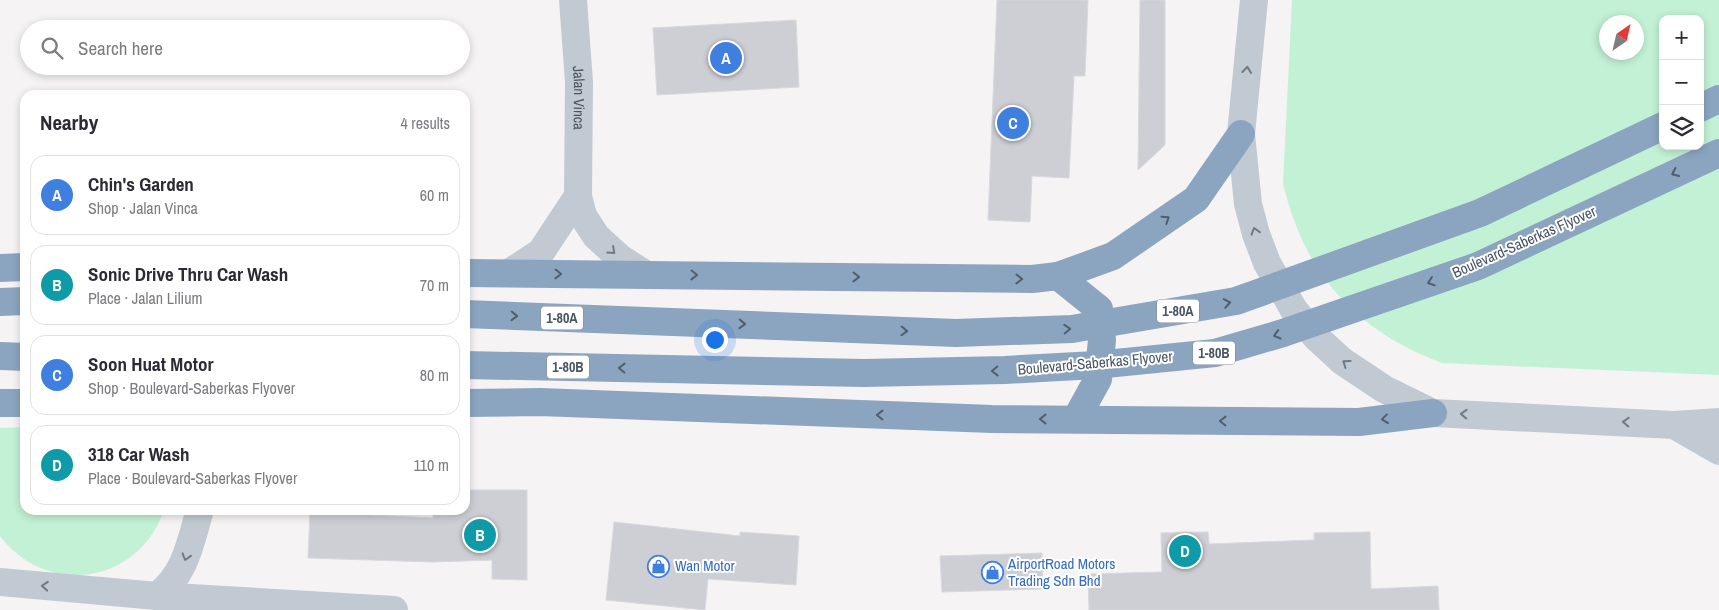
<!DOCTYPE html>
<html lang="en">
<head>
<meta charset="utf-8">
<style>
	body { margin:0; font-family:"Archivo Narrow",sans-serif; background:#f7f7f7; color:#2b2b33 }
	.controls { position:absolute; right:15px; top:15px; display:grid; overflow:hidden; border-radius:10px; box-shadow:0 2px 8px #0003 }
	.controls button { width:45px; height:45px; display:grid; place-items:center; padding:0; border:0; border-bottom:1px solid #e1e1e2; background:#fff; color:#2b2b33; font:25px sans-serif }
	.compass { position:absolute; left:1599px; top:15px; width:45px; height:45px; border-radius:50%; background:#fff; box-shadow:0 2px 8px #0003; rotate:34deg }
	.you { position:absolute; left:714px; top:339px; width:18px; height:18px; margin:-12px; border:4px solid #fff; border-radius:50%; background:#1a73e8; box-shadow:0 0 0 8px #1a73e833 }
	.badge { display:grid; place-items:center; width:32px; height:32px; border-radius:50%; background:#7c3aed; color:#fff; font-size:16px; font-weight:700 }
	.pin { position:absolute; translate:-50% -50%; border:2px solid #fff; box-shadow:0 1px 5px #0006 }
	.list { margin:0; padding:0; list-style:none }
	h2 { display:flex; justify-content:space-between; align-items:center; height:65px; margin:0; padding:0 20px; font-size:21px }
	h2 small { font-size:16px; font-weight:400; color:#7c7c81 }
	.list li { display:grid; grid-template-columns:32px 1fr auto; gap:15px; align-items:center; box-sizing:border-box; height:80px; margin:0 10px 10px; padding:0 10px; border:1px solid #e1e1e2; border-radius:15px }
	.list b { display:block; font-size:19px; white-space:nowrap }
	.list p { margin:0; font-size:16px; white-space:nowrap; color:#7c7c81 }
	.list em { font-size:16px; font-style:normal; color:#7c7c81 }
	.icon { flex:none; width:28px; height:28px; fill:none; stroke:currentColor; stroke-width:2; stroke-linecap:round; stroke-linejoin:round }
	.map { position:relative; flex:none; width:1719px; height:610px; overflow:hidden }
	.search { position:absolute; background:#fff; box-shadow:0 2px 8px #0003; left:20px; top:20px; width:450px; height:55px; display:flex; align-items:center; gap:12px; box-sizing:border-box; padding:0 18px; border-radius:28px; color:#7c7c81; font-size:19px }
	.panel { position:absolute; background:#fff; box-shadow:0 2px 8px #0003; left:20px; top:90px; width:450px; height:425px; border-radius:15px }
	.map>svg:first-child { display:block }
</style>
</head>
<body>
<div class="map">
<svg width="1719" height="610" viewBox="0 0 1719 610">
	<rect width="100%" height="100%" fill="#f5f3f3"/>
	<!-- green -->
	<g fill="#c3f1d5" fill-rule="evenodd">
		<path d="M1292,0H1719V375L1442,363C1356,331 1304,274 1283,183ZM1663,19H1700V146H1663ZM1606,22H1636V52H1606Z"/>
		<path d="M25,427V510H164C139,584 47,598 0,536V428Z"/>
	</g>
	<!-- building -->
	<g fill="#cdcfd5" stroke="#d7d9de">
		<path d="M997,0H1088L1085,76H1074L1069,178L1032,176L1030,222L988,220Z"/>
		<path d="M1140,0H1165V145L1138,170Z"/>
		<path d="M796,20L799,87L657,95L653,28Z"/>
		<path d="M465,490H527V580L492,579V560L433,562L308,558L310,512L433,518V510H465Z"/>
		<path d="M614,522L740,536V532L799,536L796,585L708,579L705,610L606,600Z"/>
		<path d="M1208,532L1209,544L1314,540V533L1370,532L1371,589L1438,586L1439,610H1089L1088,574L1162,572L1161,533Z"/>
		<path d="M1042,553L1043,589L942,592L940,556Z"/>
	</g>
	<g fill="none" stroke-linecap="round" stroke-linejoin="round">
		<!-- minor -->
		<g stroke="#c1cad2" stroke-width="28">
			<path id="s1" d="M573,0L579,82L578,196L583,216L596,236L620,258L645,274"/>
			<path d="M1254,0L1241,134L1248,204L1256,234L1267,263L1294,310L1317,338L1342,361L1384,389L1433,413L1674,425L1719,422"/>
			<path d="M509,273L541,252L578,196"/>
			<path d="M1674,425L1719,451"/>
			<path d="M0,582L157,596C186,574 190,543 200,510"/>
			<path d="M157,596L394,610"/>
		</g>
		<!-- highway -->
		<g stroke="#8ba5c1" stroke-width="28">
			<path d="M1700,108L1719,99"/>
			<path d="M0,268L25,267"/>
			<path d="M465,273L1032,279L1058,276L1113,256L1196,199L1241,134"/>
			<path d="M1058,276L1099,309L1102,340L1098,379L1076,419"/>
			<path d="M0,302L25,301"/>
			<path d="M465,314L956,333L1072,329L1236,301L1480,213L1663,126"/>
			<path d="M0,356L25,357"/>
			<path d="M465,365L864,373L1005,370L1096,365L1215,353L1283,333L1478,266L1719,153"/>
			<path d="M0,403H25"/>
			<path d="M465,403L540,402L992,419L1359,422L1433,413"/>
		</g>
	</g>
	<!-- one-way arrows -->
	<defs><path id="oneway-chevron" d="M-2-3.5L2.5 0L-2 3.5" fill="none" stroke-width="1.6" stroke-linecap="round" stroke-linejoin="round" transform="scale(1.25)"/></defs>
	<g stroke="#6e7983">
		<use href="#oneway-chevron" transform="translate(1247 70) rotate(-84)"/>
		<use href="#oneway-chevron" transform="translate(1255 231) rotate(-107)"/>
		<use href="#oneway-chevron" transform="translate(612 251) rotate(42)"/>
		<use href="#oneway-chevron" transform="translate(1346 363) rotate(-144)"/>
		<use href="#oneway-chevron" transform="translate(1464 414) rotate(-178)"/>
		<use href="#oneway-chevron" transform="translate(1626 422) rotate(-177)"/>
		<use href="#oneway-chevron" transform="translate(186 557) rotate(107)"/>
		<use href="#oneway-chevron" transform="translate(45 586) rotate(-175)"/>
	</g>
	<g stroke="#505e6b">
		<use href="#oneway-chevron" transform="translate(1675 173) rotate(155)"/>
		<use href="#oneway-chevron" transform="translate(1166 219) rotate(-34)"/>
		<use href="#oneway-chevron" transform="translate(558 274) rotate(1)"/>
		<use href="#oneway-chevron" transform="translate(694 275) rotate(1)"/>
		<use href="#oneway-chevron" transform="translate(856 277) rotate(1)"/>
		<use href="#oneway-chevron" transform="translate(1019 279) rotate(1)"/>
		<use href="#oneway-chevron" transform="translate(1431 282) rotate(161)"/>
		<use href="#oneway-chevron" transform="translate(1227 303) rotate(-10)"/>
		<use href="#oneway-chevron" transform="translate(514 316) rotate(2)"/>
		<use href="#oneway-chevron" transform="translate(742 324) rotate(2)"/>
		<use href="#oneway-chevron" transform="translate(1067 329) rotate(-3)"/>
		<use href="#oneway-chevron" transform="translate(904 331) rotate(2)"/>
		<use href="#oneway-chevron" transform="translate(1277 335) rotate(164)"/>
		<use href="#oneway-chevron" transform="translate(622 368) rotate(-179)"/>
		<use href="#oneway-chevron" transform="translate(995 371) rotate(179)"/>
		<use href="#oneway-chevron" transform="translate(880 415) rotate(-179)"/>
		<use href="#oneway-chevron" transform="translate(1043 419) rotate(180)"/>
		<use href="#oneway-chevron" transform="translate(1385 419) rotate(173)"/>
		<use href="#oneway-chevron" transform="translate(1223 421) rotate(-179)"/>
	</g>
	<!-- icons -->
	<defs>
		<symbol id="shop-ring" viewBox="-11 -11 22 22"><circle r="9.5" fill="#fff" stroke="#3f7fe0" stroke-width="1.5"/><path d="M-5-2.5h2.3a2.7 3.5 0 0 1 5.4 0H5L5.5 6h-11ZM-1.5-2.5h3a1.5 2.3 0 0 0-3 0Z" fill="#3f7fe0"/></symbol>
	</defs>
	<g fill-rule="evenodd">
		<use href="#shop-ring" x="646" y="554" width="25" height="25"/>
		<use href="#shop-ring" x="980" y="560" width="25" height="25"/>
	</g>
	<g text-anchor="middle" stroke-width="4" stroke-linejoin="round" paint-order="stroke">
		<!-- shield labels -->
		<g fill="#fff" stroke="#808990" stroke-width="1">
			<rect x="1157" y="299.5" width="42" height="23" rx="4"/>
			<rect x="541" y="306.5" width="42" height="23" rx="4"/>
			<rect x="1193" y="341.5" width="42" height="23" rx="4"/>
			<rect x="547" y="355.5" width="42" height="23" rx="4"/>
		</g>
		<g font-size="14" font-weight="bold" fill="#4a5661">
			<text x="1178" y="316">1-80A</text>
			<text x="562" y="323">1-80A</text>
			<text x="1214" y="358">1-80B</text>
			<text x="568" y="372">1-80B</text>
		</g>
		<!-- street labels -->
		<g font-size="15" fill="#4a5661" stroke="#fff">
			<text dy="5" stroke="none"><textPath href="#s1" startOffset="98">Jalan Vinca</textPath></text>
			<text transform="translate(1524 242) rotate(-24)" y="5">Boulevard-Saberkas Flyover</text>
			<text transform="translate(1095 363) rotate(-5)" y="5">Boulevard-Saberkas Flyover</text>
		</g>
		<!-- shop labels -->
		<g font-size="15" fill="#366cbe" stroke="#fff" text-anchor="start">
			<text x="1008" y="569">AirportRoad Motors<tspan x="1008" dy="17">Trading Sdn Bhd</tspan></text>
			<text x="675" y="571">Wan Motor</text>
		</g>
	</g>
</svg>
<div class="controls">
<button>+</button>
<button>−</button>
<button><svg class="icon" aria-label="layers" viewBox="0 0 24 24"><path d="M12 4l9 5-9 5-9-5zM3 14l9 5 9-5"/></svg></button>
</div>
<svg class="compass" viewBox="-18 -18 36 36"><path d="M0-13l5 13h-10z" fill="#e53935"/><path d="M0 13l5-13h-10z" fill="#7c7c81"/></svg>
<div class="you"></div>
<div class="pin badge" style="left:726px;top:58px;background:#3f7fe0">A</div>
<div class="pin badge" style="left:480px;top:535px;background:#0f9aa8">B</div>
<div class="pin badge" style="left:1013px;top:123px;background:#3f7fe0">C</div>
<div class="pin badge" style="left:1185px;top:551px;background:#0f9aa8">D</div>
<div class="search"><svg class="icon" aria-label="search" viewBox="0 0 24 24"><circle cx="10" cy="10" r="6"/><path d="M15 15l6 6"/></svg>Search here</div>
<section class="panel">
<h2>Nearby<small>4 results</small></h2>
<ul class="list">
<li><span class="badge" style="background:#3f7fe0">A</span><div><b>Chin's Garden</b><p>Shop · Jalan Vinca</p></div><em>60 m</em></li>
<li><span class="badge" style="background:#0f9aa8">B</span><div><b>Sonic Drive Thru Car Wash</b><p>Place · Jalan Lilium</p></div><em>70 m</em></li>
<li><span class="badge" style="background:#3f7fe0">C</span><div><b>Soon Huat Motor</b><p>Shop · Boulevard-Saberkas Flyover</p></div><em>80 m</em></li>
<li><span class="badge" style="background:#0f9aa8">D</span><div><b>318 Car Wash</b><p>Place · Boulevard-Saberkas Flyover</p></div><em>110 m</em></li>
</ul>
</section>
</div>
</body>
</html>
